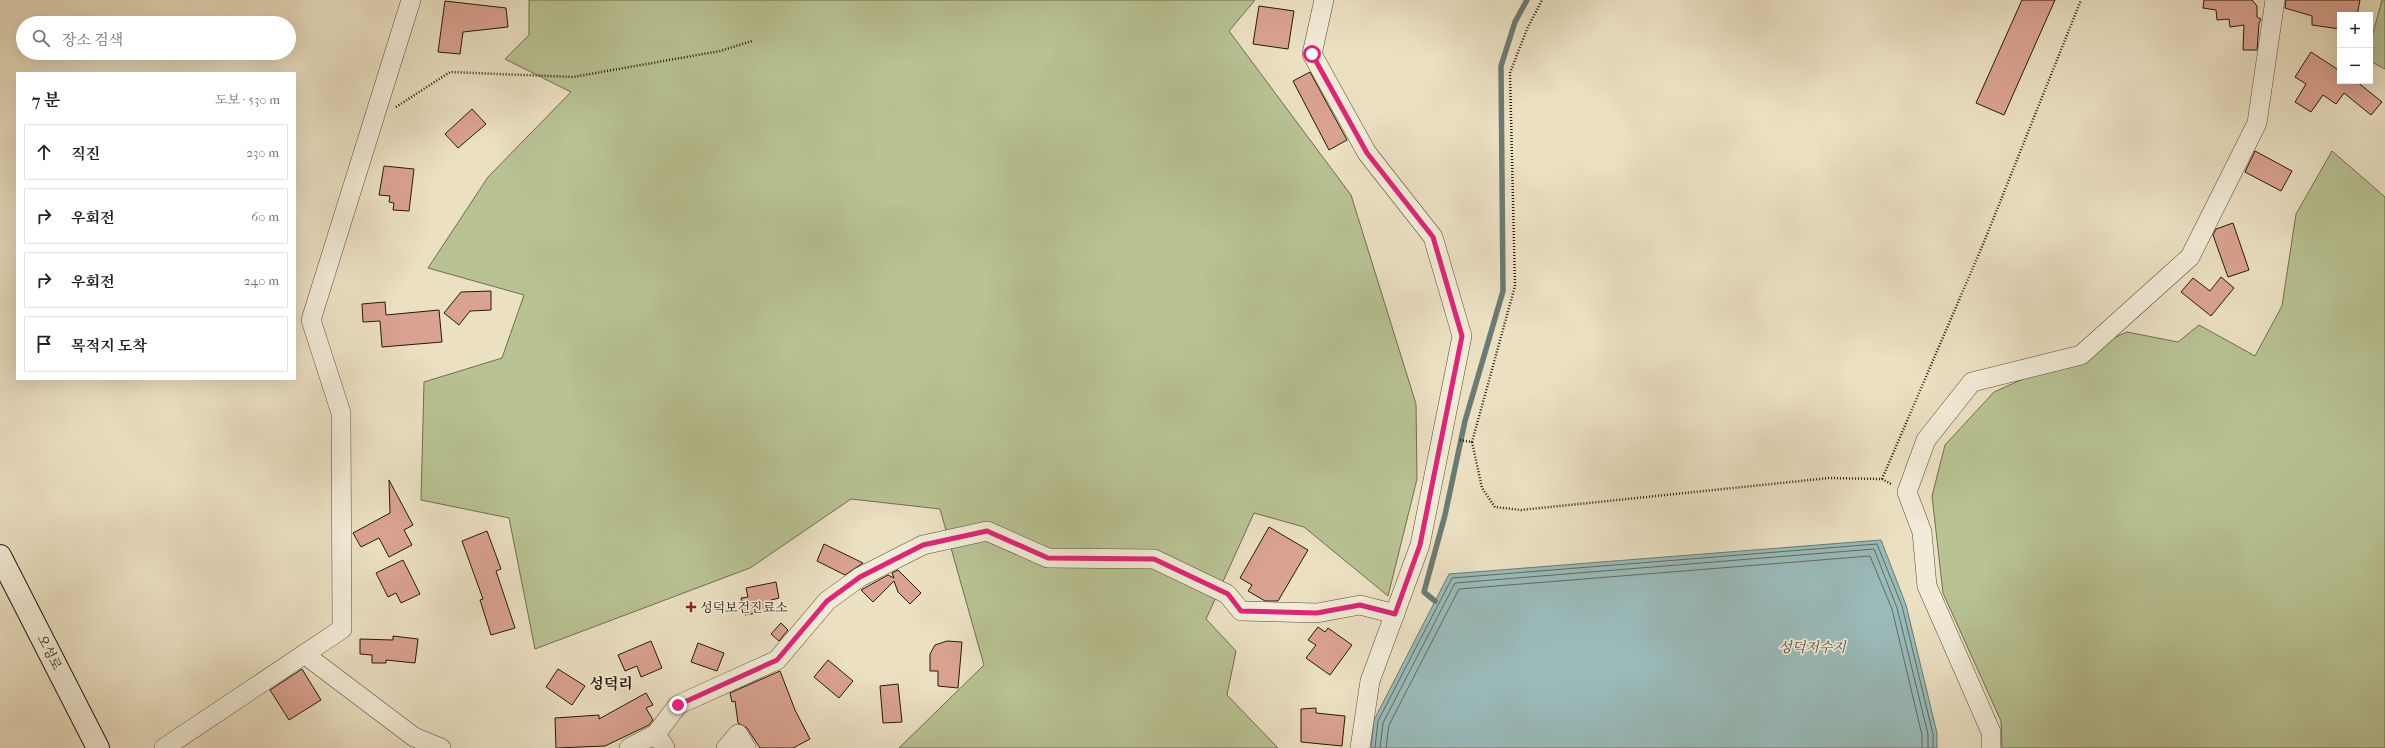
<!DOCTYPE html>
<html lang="ko">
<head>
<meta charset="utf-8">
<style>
	body { margin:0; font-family:"IM FELL French Canon","Noto Serif KR",serif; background:#f6f6f6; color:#222 }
	.controls { position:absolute; right:12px; top:12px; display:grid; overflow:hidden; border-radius:0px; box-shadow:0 4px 16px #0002 }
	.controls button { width:36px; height:36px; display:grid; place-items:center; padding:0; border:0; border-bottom:1px solid #e0e0e0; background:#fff; color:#222; font:20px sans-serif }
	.stop { position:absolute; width:12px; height:12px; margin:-9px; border:3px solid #db2777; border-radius:50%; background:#fff }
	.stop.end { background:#db2777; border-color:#fff; box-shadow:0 1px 4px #0008 }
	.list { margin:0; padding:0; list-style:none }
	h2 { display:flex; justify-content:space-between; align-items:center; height:52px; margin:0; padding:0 16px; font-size:17px }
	h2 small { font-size:13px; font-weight:400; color:#767676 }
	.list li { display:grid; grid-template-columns:26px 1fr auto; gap:12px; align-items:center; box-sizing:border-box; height:56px; margin:0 8px 8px; padding:0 8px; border:1px solid #e0e0e0; border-radius:0px }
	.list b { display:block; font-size:15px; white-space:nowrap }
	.list em { font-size:13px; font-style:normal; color:#767676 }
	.icon { flex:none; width:22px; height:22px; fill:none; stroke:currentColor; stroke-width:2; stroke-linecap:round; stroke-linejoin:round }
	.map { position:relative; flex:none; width:2385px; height:748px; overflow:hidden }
	.search { position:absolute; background:#fff; box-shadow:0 4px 16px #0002; left:16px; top:16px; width:280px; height:44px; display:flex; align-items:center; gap:10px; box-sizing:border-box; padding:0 14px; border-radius:22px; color:#767676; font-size:15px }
	.panel { position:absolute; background:#fff; box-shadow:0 4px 16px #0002; left:16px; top:72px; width:280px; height:308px; border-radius:0px }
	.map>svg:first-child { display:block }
</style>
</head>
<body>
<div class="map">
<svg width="2385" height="748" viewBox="0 0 2385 748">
	<rect width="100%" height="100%" fill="#ebe0c2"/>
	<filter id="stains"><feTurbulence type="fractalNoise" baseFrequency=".005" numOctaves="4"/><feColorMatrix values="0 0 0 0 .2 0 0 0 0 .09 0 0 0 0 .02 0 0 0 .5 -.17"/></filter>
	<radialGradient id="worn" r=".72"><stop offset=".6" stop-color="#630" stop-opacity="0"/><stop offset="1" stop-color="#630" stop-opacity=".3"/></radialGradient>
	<!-- green -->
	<g fill="#b8c293" stroke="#6f6e4f">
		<path d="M529,0H1255L1229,31L1351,195L1416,404L1417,479L1388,596L1304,527L1254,513L1206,619L1236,651L1227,695L1278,748H899L984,665L940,509L851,499L750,568L535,649L509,518L421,500L424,382L502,358L524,295L428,268L488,177L571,92L505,59L529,35Z"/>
		<path d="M2382,0H2385V69L2370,61V44Z"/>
		<path d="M2332,151L2385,197V748H2002L2001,721L1943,593L1932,496L1945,445L1994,392L2127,332L2178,342L2199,325L2255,356L2282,306L2296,214Z"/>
	</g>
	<!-- water -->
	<path fill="#9abbba" stroke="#6c7a74" d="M1881,540L1906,605L1937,733V748H1371L1374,720L1449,574Z"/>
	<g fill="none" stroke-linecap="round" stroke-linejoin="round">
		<!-- shore -->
		<g stroke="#606a62" stroke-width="1">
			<path d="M1375,748L1378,721L1452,578L1877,544L1902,606L1933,734V748"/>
			<path d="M1380,748L1383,723L1455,583L1874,549L1897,608L1928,734V748"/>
			<path d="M1386,748L1389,725L1459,589L1870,556L1892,609L1922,735V748"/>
		</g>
		<!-- stream -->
		<path stroke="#6c7a74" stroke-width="5.5" d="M1435,601L1424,592L1445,515L1465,421L1503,291L1501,66L1515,22L1527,0"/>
	</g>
	<!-- building -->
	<g fill="#daa391" stroke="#26190b">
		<path d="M2022,0H2055L2004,115L1976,103Z"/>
		<path d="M2204,0H2252L2257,6V17L2261,19L2259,23L2257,50H2243L2244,25L2230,27L2229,19L2217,20L2216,10L2203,8Z"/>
		<path d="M2286,0H2360L2357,15H2340V29L2312,25V16L2285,8Z"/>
		<path d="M445,1L506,8L508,27L463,32L460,54L438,52Z"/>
		<path d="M1259,6L1294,11L1288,49L1253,44Z"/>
		<path d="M2311,52L2340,71V81H2356L2382,102L2371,115L2344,93L2336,104L2323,95L2311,112L2295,102L2306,84L2295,77Z"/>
		<path d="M1310,72L1347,140L1329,150L1293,81Z"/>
		<path d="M472,109L486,124L458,148L445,134Z"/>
		<path d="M2255,151L2292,171L2281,191L2245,172Z"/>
		<path d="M384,166L414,169L409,211L393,210L394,203L389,202L390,196L379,195Z"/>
		<path d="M2233,223L2249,270L2228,277L2213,235L2216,229Z"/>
		<path d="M2221,277L2234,288L2211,316L2181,292L2193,278L2210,291Z"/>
		<path d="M491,291V310L470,311L459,325L444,313L461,292Z"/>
		<path d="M385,302L386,315L439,310L442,342L382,347L380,321L363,322L362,304Z"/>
		<path d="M389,480L413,525L404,530L412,545L389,557L379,538L361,547L353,533L390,513Z"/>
		<path d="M1269,527L1308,550L1278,601H1265L1248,591L1252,585L1240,578Z"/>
		<path d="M487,531L501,569L496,571L515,628L491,635L480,600L483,599L462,541Z"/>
		<path d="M824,544L863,563L845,575L817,561Z"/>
		<path d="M403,560L420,594L401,603L396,593L388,597L376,573Z"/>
		<path d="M898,570L921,593L910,604L898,592L894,581L873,602L861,590L888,575L894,578L892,573Z"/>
		<path d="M776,582L779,598L771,600L773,610L745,615L741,598L748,597L746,588Z"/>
		<path d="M781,623L788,630L779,641L771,634Z"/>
		<path d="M1318,627L1325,632L1328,628L1352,645L1330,675L1306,658L1316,645L1308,640Z"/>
		<path d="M393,636L418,639L415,663L386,660V663H372V655L360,654V639L393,640Z"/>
		<path d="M651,641L662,668L641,677L637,666L625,671L618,655Z"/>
		<path d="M947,641L962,642L958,688L938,686V671H930V654L935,645Z"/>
		<path d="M698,643L724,653L717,671L691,662Z"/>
		<path d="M828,660L853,681L839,698L814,677Z"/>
		<path d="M302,669L321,700L289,720L270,690Z"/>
		<path d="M558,669L585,686L572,705L546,687Z"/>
		<path d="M780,671L795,710L810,739L793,748H760L747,728L738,723L735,701L732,702L730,693Z"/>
		<path d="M898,684L902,722L883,723L880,686Z"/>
		<path d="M646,693L653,705L646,708L653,720L649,725L605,746L556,748L555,718L599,715V719Z"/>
		<path d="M1316,708V713L1345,716L1342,746L1301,742V709Z"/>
	</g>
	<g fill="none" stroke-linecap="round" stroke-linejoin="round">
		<defs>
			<g id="minor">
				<path d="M1324,0L1312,54L1367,153L1433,237L1462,336L1420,545L1370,681L1360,748"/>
				<path d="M304,654L414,737L441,748"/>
				<path d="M656,734L665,748"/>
				<path d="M164,748L342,629L341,413L311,320L411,0"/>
				<path d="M629,748L656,734L678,705L777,660L827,601L860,577L923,545L987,531L1048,558L1154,559L1227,594L1241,611L1317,613L1360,605L1395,614"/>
				<path d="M726,748L738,734L746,748"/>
				<path d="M1991,748V732L1927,586L1922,532L1907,492L1926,440L1972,382L2081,355L2190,257L2257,123L2275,0"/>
			</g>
			<path id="secondary" d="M0,556L98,748"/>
		</defs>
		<!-- minor casing -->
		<use href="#minor" stroke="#574b39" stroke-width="20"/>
		<!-- secondary casing -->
		<use href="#secondary" stroke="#26190b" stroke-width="24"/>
		<!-- path -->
		<g stroke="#26190b" stroke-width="2.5" stroke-dasharray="1 2" stroke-linecap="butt">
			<path d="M396,107L450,72L573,77L720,51L752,41"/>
			<path d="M1460,440L1472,442L1515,286L1510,73L1527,29L1542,0"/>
			<path d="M1472,442L1482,488L1495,507L1521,510L1829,478L1882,479L1891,484"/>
			<path d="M1882,479L1984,242L2081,0"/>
		</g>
		<!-- minor -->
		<use href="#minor" stroke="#f2ebd7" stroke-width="19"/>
		<!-- secondary -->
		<use href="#secondary" stroke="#f2ebd7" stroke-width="22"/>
	</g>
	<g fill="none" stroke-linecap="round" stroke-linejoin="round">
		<!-- route -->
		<path stroke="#db2777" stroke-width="5" d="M678,705L777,660L827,601L860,577L923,545L987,531L1048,558L1154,559L1228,594L1241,611L1317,613L1360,605L1395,614L1420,545L1462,336L1433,237L1367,153L1312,54"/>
	</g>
	<!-- markers -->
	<path fill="#8f2418" stroke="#f2ebd7" stroke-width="1.5" d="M689 601h4v4h4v4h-4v4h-4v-4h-4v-4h4z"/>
	<g text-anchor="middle" stroke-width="3.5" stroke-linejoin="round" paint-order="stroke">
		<!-- poi labels -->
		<g font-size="13" fill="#26190b" stroke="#f2ebd7" text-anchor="start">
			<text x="700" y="612">성덕보건진료소</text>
		</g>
		<!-- street labels -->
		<g font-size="13" fill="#26190b" stroke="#f2ebd7">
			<text transform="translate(50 652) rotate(63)" y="5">오성로</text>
		</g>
		<!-- water labels -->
		<g font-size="14" font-style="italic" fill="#4f5248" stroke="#f2ebd7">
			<text x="1812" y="652">성덕저수지</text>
		</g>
		<!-- quarter labels -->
		<g font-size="15" font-weight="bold" fill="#26190b" stroke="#f2ebd7">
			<text x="611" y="689">성덕리</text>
		</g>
	</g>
	<rect width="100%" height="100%" filter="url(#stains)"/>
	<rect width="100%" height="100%" fill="url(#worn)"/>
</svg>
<div class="controls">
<button>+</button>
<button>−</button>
</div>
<div class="stop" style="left:1312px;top:54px"></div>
<div class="stop end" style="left:678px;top:705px"></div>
<div class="search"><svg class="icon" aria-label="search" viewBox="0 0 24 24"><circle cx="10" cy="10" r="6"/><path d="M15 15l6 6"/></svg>장소 검색</div>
<section class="panel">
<h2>7 분<small>도보 · 530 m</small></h2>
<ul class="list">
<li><svg class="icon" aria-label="ahead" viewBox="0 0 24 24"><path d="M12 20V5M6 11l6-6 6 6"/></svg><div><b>직진</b></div><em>230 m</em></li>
<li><svg class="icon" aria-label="right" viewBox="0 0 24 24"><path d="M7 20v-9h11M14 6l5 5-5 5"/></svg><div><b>우회전</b></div><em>60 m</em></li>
<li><svg class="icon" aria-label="right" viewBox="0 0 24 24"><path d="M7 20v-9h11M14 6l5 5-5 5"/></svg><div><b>우회전</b></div><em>240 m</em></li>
<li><svg class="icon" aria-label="arrive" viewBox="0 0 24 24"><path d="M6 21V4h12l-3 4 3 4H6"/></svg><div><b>목적지 도착</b></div></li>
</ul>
</section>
</div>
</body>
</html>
